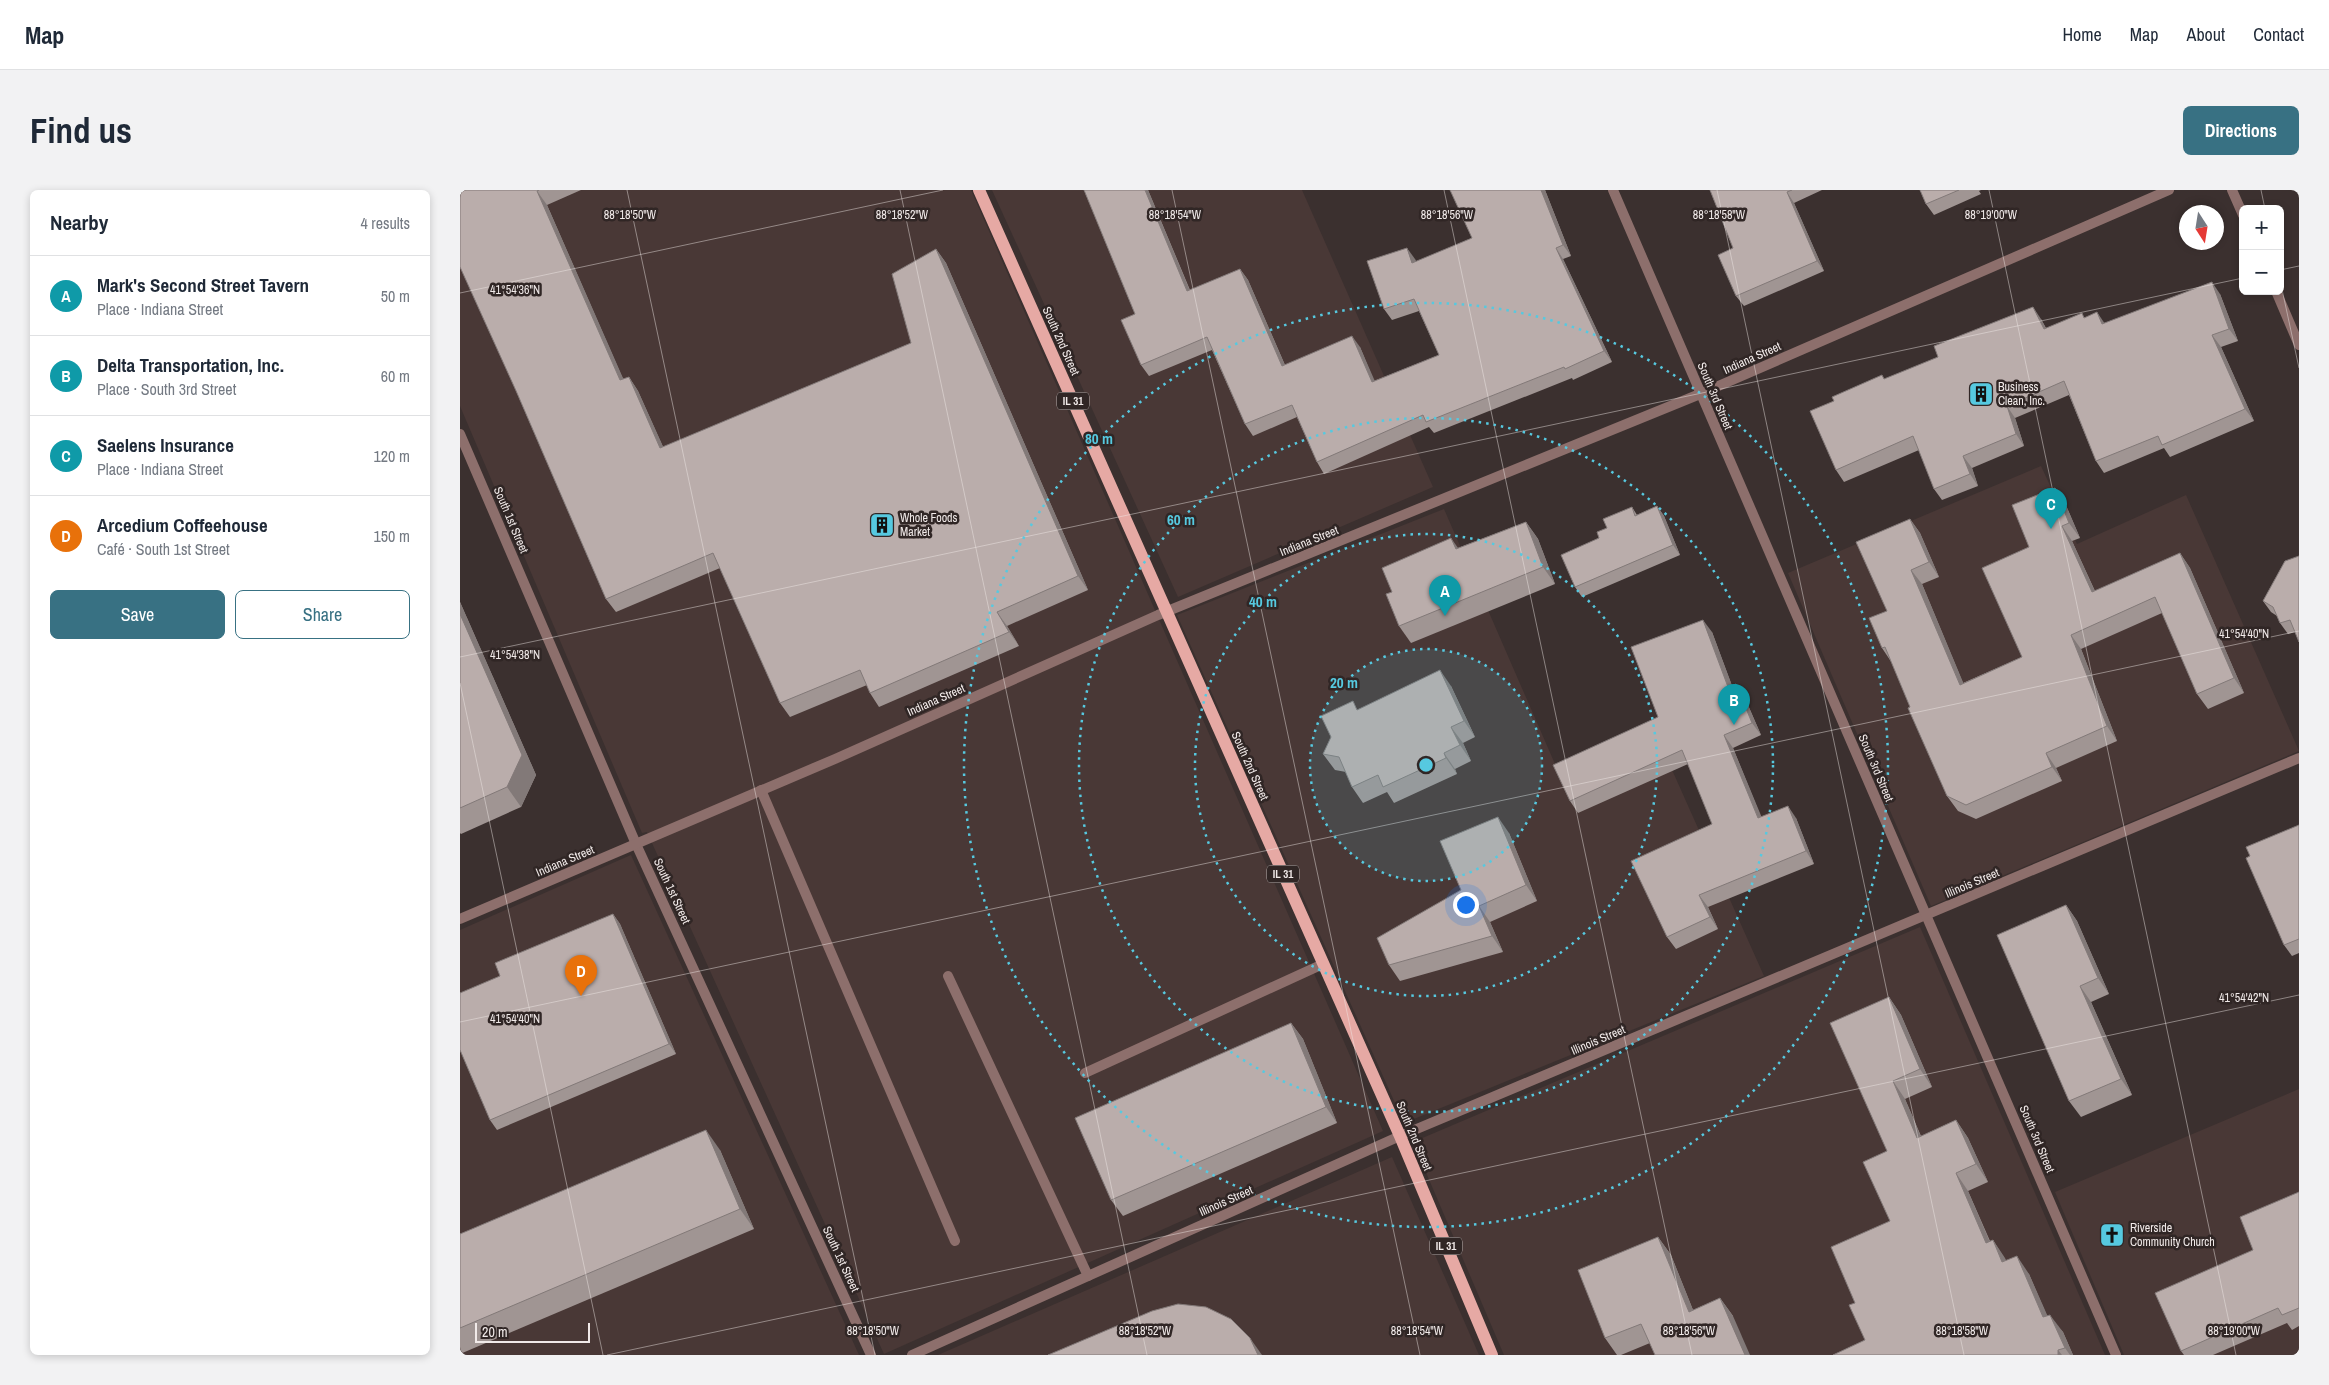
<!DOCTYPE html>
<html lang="en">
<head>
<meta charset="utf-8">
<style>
	body { margin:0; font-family:"Archivo Narrow",sans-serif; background:#f2f2f3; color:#1f2937 }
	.controls { position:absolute; right:15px; top:15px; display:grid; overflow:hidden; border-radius:8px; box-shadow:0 2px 8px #0003 }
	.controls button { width:45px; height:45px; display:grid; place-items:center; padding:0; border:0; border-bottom:1px solid #e0e1e3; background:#fff; color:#1f2937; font:25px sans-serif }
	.compass { position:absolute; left:1719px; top:15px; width:45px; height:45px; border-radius:50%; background:#fff; box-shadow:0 2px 8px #0003; rotate:168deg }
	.scale { position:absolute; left:15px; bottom:12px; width:115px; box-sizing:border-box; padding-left:5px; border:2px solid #f1eae9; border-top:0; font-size:14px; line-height:18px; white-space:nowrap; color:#f1eae9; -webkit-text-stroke:4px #302625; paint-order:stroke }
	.you { position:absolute; left:1005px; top:714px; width:18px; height:18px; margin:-12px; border:4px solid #fff; border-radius:50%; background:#1a73e8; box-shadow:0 0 0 8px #1a73e833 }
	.badge { display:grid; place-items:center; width:32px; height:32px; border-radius:50%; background:#387183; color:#fff; font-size:16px; font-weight:700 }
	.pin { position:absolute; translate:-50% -41px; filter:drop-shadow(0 1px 2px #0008) }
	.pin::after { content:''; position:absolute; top:26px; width:18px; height:15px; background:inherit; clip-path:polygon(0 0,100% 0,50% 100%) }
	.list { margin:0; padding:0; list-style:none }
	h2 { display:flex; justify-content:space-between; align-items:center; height:65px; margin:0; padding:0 20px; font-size:21px }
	h2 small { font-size:16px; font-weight:400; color:#747a83 }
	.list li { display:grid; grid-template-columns:32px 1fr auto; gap:15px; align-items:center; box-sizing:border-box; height:80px; padding:0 20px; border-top:1px solid #e0e1e3 }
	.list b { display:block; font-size:19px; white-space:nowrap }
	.list p { margin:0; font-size:16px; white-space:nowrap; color:#747a83 }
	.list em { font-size:16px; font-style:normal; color:#747a83 }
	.actions { display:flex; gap:10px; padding:15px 20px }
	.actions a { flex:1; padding:11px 0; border:1px solid #387183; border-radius:8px; text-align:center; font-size:18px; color:#387183 }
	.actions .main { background:#387183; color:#fff }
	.map { position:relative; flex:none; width:1839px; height:1165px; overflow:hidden; border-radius:8px }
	header { display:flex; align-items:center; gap:30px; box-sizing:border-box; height:70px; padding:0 25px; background:#fff; border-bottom:1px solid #e0e1e3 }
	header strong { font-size:24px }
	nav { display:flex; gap:28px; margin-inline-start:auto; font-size:18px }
	.intro { display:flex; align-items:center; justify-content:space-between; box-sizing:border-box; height:120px; padding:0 30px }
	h1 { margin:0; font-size:35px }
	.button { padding:12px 22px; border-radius:8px; background:#387183; color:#fff; font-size:18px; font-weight:700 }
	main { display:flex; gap:30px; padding:0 30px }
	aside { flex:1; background:#fff; border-radius:8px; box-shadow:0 2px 8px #0003 }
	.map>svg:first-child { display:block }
</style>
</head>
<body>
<header>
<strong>Map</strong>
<nav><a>Home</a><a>Map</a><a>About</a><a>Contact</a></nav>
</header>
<div class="intro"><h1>Find us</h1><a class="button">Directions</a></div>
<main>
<aside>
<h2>Nearby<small>4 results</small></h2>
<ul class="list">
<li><span class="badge" style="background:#0f9aa8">A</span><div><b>Mark's Second Street Tavern</b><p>Place · Indiana Street</p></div><em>50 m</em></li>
<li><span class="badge" style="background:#0f9aa8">B</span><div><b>Delta Transportation, Inc.</b><p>Place · South 3rd Street</p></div><em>60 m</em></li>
<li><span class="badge" style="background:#0f9aa8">C</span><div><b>Saelens Insurance</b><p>Place · Indiana Street</p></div><em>120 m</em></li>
<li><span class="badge" style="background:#e8710a">D</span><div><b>Arcedium Coffeehouse</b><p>Café · South 1st Street</p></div><em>150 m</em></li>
</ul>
<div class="actions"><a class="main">Save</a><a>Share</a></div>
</aside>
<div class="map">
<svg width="1839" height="1165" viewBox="0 0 1839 1165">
	<rect width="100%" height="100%" fill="#3b302f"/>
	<!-- built -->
	<g fill="#493836">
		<path d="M0,0H511L923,941L424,1164L187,642L182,643L0,216Z"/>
		<path d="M532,0H842L973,297L718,407Z"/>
		<path d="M1581,276L1617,354L1726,305L1839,561L1471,716L1328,383Z"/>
		<path d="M984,319L1095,574L1192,535L1304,786L944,933L717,425Z"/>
		<path d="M171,665L399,1165H0V740Z"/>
		<path d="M1460,737L1645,1165H1044L953,952Z"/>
		<path d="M1839,899V1165H1664L1595,1002Z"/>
		<path d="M932,967L1019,1165H478Z"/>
	</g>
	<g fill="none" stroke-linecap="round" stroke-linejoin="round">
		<!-- minor -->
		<g stroke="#8d6f6c" stroke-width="10">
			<path d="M1772,0L1783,25"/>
			<path d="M1816,101L1839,155"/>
			<path d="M0,244L176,654L411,1165"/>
			<path d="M301,600L495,1051"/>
			<path d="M0,729L375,569L698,425L1240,204L1709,0"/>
			<path d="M488,786L628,1086"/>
			<path d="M625,883L863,774"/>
			<path d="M452,1165L940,946L1839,568"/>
		</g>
		<!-- tertiary -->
		<path stroke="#8d6f6c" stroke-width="10" d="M1153,0L1656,1165"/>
		<!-- primary -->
		<path stroke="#e6a9a4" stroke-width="12" d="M519,0L940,946L1032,1165"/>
	</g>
	<!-- wall -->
	<g fill="#a09593">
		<path d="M0,0H121L87,15L163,189L169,187L178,201L203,257L451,153L476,59L486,73L628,400L547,436L559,456L419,517L410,503L407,495L330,527L320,513L260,378L156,422L146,409L57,203Z"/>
		<path d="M624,0H688L730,100L780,79L788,90L825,175L900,157L914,191L979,165L959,121L932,130L924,119L955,69L956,72L1012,48L1085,0L1111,66L1103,69L1152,172L1113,190L1112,188L974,243L969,237L864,284L857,272L837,227L793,246L785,234L752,160L689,186L681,175L675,124Z"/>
		<path d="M1250,0H1362L1334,13L1364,81L1284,116L1276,106L1273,58Z"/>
		<path d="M1460,0H1521L1519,1L1521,4L1474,25L1466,14Z"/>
		<path d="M1760,104L1778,151L1761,157L1794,231L1710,267L1704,258L1644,283L1636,271L1609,205L1555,228L1564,256L1512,278L1518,296L1482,310L1474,299L1459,260L1384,292L1376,280L1425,189L1581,129L1586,138L1625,127L1645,133Z"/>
		<path d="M1595,298L1605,313L1620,348L1612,351L1635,401L1720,363L1730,378L1784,503L1748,519L1737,504L1702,423L1621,459L1657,551L1596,578L1602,591L1516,629L1498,621L1487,606L1432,473L1422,458L1427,421L1450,329L1460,343L1479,387L1462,394L1503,493L1562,467L1569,357Z"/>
		<path d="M1197,316L1204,326L1220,365L1122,407L1115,397L1139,348L1147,338L1172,317L1177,325Z"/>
		<path d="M1066,332L1078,349L1095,394L951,453L939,436L932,402L998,358Z"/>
		<path d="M1825,371L1835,442L1828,444L1820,433L1817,426L1811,422L1803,411Z"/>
		<path d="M0,412L76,585L61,617L1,644L0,643Z"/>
		<path d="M1252,442L1272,496L1284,506L1301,545L1273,558L1301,627L1336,628L1354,674L1248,717L1258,739L1216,759L1207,747L1252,634L1228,574L1118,623L1110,611L1198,527Z"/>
		<path d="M991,496L1015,547L1003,553L1011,571L995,579L997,584L934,613L927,602L903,613L892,597L886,582L875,580L863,564L899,519Z"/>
		<path d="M1839,635V763L1832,766L1824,755Z"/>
		<path d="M1049,643L1077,711L1030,732L1043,762L940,791L929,775L1001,700Z"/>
		<path d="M1606,715L1617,731L1649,804L1631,812L1672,905L1621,927L1609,911Z"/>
		<path d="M153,724L160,734L216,864L37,940L30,930L40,786Z"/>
		<path d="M1429,807L1441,825L1472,897L1445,909L1461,946L1496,930L1508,948L1528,992L1508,1001L1530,1051L1533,1050L1546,1071L1569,1084L1587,1126L1603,1142L1613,1165H1373L1405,1150L1395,1113L1430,1031L1427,961Z"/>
		<path d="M831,833L843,849L877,933L663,1026L651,1010Z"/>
		<path d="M260,960L294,1039L0,1164V1044Z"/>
		<path d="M1839,1002V1136L1832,1140L1827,1133L1753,1165H1724L1721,1161L1793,1060Z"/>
		<path d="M1198,1047L1211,1065L1233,1120L1260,1108L1273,1126L1190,1153L1161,1165H1157L1145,1148Z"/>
	</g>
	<!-- shaded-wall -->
	<g fill="#827978">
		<path d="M685,0H688L735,113L727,101Z"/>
		<path d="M1081,0H1085L1111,66L1103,55Z"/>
		<path d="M77,1L87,15L170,204L160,190Z"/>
		<path d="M1327,2L1334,13L1364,81L1357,71Z"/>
		<path d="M947,58L955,69L960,84L952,73Z"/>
		<path d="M1096,58L1103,69L1152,172L1144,161Z"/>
		<path d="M476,59L486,73L628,400L618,386Z"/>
		<path d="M780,79L788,90L830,187L822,176Z"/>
		<path d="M1752,92L1760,104L1778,151L1769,139Z"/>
		<path d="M1573,117L1581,129L1592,151L1584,139Z"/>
		<path d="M1637,122L1645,134H1642Z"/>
		<path d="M1752,145L1761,157L1794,231L1785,219Z"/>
		<path d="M892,146L900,157L920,203L912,192Z"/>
		<path d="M169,187L178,201L210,272L200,258Z"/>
		<path d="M1547,216L1555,228L1564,256L1556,244Z"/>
		<path d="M1503,266L1512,278L1518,296L1510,284Z"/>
		<path d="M1595,298L1605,313L1620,348L1609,333Z"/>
		<path d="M1197,316L1204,326L1220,365L1213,355Z"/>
		<path d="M1450,329L1460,343L1479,387L1469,372Z"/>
		<path d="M1066,332L1078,349L1095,394L1083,377Z"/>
		<path d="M1602,336L1612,351L1642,417L1632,402Z"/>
		<path d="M991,348L1003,365L996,359Z"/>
		<path d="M1720,363L1730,378L1784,503L1774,488Z"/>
		<path d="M1451,380L1462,394L1510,509L1500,495Z"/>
		<path d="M0,412L76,585L61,617L47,597L0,424Z"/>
		<path d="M537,422L547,436L559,456L549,442Z"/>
		<path d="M1243,430L1252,442L1277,509L1268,497Z"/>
		<path d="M1611,445L1621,459L1657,551L1647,536Z"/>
		<path d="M980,480L991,496L1015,547L1004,531Z"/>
		<path d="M1276,494L1284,506L1301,545L1292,533Z"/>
		<path d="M991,537L1003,553L1011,571L1000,555Z"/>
		<path d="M1264,545L1273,558L1307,640L1298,628Z"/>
		<path d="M984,563L995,579L997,584L986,568Z"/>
		<path d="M1586,563L1596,578L1602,591L1592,577Z"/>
		<path d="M1328,616L1336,628L1354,674L1346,661Z"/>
		<path d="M1038,627L1049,643L1077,711L1066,695Z"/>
		<path d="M1239,705L1248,717L1258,739L1250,727Z"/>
		<path d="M1606,715L1617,731L1649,804L1638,788Z"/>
		<path d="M1019,716L1030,732L1043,762L1032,746Z"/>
		<path d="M153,724L160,734L216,864L209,854Z"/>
		<path d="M1620,796L1631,812L1672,905L1661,889Z"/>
		<path d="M1429,807L1441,825L1472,897L1460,879Z"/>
		<path d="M831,833L843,849L877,933L866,917Z"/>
		<path d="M1433,891L1445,909L1469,966L1457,948Z"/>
		<path d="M1496,930L1508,948L1528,992L1516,974Z"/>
		<path d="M246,940L260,960L294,1039L280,1019Z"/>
		<path d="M1496,983L1508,1001L1538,1071L1526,1053Z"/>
		<path d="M1198,1047L1211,1065L1241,1140L1229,1122Z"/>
		<path d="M1533,1050L1545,1068L1555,1090L1542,1072Z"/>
		<path d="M1557,1066L1569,1084L1596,1145L1583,1127Z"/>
		<path d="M1260,1108L1273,1126L1290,1165H1285Z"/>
		<path d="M1590,1125L1603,1142L1613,1165H1610L1605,1158Z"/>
		<path d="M790,1148L802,1165H798Z"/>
		<path d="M1598,1160L1602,1165H1598Z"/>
	</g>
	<!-- building -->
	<g fill="#baadab" stroke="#827978">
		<path d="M0,0H79L77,1L160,190L169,187L200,258L451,153L432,84L476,59L618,386L537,422L549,442L410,503L400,480L320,513L253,363L146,409L57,203L0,77Z"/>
		<path d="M624,0H685L727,101L780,79L822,176L892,146L912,192L979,165L954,109L924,119L907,71L947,58L952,73L1012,48L990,0H1081L1103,55L1096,58L1144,161L1105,179L1104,177L966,232L963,225L857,272L832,215L785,234L747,147L681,175L661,130L675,124Z"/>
		<path d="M1250,0H1332L1327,2L1357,71L1276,106L1258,65L1273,58Z"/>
		<path d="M1460,0H1499L1466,14Z"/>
		<path d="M1752,92L1769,139L1752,145L1785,219L1702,255L1698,246L1636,271L1604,191L1547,216L1556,244L1503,266L1510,284L1474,299L1453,246L1376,280L1350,221L1374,211L1372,207L1422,185L1424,189L1478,167L1474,156L1573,117L1584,139L1622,123L1624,128L1637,122L1642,134Z"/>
		<path d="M1595,298L1609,333L1602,336L1632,402L1720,363L1774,488L1737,504L1695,407L1611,445L1647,536L1586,563L1592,577L1506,615L1487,606L1448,518L1450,517L1425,457L1422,458L1409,428L1427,421L1396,352L1450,329L1469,372L1451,380L1500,495L1562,467L1522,378L1569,357L1552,315Z"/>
		<path d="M1197,316L1213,355L1115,397L1101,365L1139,348L1137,342L1147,338L1143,329L1172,317L1175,326Z"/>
		<path d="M1066,332L1083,377L939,436L926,404L932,402L922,378L991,348L996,359Z"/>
		<path d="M1839,366V452L1830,430L1820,433L1813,417L1803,411L1825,371Z"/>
		<path d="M0,424L62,565L47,597L0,618Z"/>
		<path d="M1243,430L1268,497L1276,494L1292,533L1264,545L1298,628L1328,616L1346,661L1239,705L1250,727L1207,747L1171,671L1252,634L1222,560L1110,611L1093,575L1198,527L1171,457Z"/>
		<path d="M980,480L1004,531L991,537L1000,555L984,563L986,568L923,597L918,585L892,597L879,567L863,564L871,547L861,526L893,511L897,520Z"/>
		<path d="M1038,627L1066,695L1019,716L1032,746L929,775L917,748L1001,700L980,651Z"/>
		<path d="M1839,635V749L1824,755L1786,668L1790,666L1786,657Z"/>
		<path d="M1606,715L1638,788L1620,796L1661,889L1609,911L1537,745Z"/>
		<path d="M153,724L209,854L30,930L0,860V803L40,786L35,773Z"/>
		<path d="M1429,807L1460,879L1433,891L1457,948L1496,930L1516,974L1496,983L1526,1053L1533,1050L1542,1072L1557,1066L1583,1127L1590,1125L1605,1158L1598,1160V1165H1373L1405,1150L1389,1115L1395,1113L1371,1057L1430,1031L1403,972L1427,961L1370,833Z"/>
		<path d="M831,833L866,917L651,1010L615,928Z"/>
		<path d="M246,940L280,1019L0,1138V1044Z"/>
		<path d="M1839,1002V1118L1822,1125L1818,1118L1721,1161L1695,1103L1793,1060L1780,1027Z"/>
		<path d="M1198,1047L1229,1122L1260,1108L1285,1165H1195L1181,1134L1145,1148L1118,1080Z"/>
		<path d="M718,1114L746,1117L771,1129L790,1148L798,1165H588L692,1121Z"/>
	</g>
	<!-- ticks -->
	<path fill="none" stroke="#f1eae9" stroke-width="1" stroke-opacity="0.45" d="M167,0L415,1165M440,0L687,1165M712,0L960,1165M984,0L1232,1165M1257,0L1504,1165M1529,0L1776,1165M1801,0L1805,19M1820,80L1839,76M1820,90L1839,178M0,103L483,0M0,467L1783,88M0,493L143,1165M0,832L1839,441M147,1165L1839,805"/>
	<!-- distance rings -->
	<circle cx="966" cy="575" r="116" fill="#56c9e0" fill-opacity=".12"/>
	<g fill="none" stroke="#56c9e0" stroke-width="2.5" stroke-dasharray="2.5 5">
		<circle cx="966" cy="575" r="116"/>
		<circle cx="966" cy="575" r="231"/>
		<circle cx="966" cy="575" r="347"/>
		<circle cx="966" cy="575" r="462"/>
	</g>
	<!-- icons -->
	<defs>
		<symbol id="building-square" viewBox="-11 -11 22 22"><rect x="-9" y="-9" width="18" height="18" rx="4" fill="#56c9e0" stroke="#302625"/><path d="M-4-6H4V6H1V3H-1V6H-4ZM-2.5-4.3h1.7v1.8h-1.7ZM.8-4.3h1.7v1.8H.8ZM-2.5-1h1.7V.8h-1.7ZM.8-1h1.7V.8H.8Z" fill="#111"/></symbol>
		<symbol id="church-square" viewBox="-11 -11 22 22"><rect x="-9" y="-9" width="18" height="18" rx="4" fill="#56c9e0" stroke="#302625"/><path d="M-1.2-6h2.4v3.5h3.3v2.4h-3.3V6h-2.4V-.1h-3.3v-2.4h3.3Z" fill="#111"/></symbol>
	</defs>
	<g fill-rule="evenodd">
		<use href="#building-square" x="1507" y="190" width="28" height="28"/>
		<use href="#building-square" x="408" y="321" width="28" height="28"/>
		<use href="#church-square" x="1638" y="1031" width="28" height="28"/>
	</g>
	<g text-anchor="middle" stroke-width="5" stroke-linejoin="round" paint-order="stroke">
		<!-- shield labels -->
		<g fill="#302625" stroke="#b7afae" stroke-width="1">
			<rect x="597" y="202.5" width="32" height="17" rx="4"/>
			<rect x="807" y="675.5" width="32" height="17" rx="4"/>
			<rect x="970" y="1047.5" width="32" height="17" rx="4"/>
		</g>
		<g font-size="11" font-weight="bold" fill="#f1eae9">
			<text x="613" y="215">IL 31</text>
			<text x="823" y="688">IL 31</text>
			<text x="986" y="1060">IL 31</text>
		</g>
		<!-- street labels -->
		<g font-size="12" fill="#f1eae9" stroke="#302625">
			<text transform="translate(601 151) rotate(66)" y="4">South 2nd Street</text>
			<text transform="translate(1292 168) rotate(-24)" y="4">Indiana Street</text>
			<text transform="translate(1255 206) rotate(67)" y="4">South 3rd Street</text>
			<text transform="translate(51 330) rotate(67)" y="4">South 1st Street</text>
			<text transform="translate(849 351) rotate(-22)" y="4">Indiana Street</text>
			<text transform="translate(476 510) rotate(-24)" y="4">Indiana Street</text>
			<text transform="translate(790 576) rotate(66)" y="4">South 2nd Street</text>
			<text transform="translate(1416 578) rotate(67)" y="4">South 3rd Street</text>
			<text transform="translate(105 671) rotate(-23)" y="4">Indiana Street</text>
			<text transform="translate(1512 693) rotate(-23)" y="4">Illinois Street</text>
			<text transform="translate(212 701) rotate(65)" y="4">South 1st Street</text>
			<text transform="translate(1138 850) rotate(-23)" y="4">Illinois Street</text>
			<text transform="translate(954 946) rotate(67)" y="4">South 2nd Street</text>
			<text transform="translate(1577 949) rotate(67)" y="4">South 3rd Street</text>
			<text transform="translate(766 1011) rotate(-24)" y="4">Illinois Street</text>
			<text transform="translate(381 1069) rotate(65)" y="4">South 1st Street</text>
		</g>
		<!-- poi labels -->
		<g font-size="12" fill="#f1eae9" stroke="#302625" text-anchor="start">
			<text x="1538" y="201">Business<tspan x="1538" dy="14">Clean, Inc.</tspan></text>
			<text x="440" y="332">Whole Foods<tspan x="440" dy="14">Market</tspan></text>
			<text x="1670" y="1042">Riverside<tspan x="1670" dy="14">Community Church</tspan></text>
		</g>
	</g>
	<g font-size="12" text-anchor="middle" fill="#f1eae9" stroke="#302625" stroke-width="5" stroke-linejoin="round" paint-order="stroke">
		<text x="170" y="29">88°18'50"W</text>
		<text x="442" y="29">88°18'52"W</text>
		<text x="715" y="29">88°18'54"W</text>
		<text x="987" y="29">88°18'56"W</text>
		<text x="1259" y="29">88°18'58"W</text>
		<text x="1531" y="29">88°19'00"W</text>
		<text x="55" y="104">41°54'36"N</text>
		<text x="1784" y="448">41°54'40"N</text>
		<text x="55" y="469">41°54'38"N</text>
		<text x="1784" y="812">41°54'42"N</text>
		<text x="55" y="833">41°54'40"N</text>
		<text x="413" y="1145">88°18'50"W</text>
		<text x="685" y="1145">88°18'52"W</text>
		<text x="957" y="1145">88°18'54"W</text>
		<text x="1229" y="1145">88°18'56"W</text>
		<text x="1502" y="1145">88°18'58"W</text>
		<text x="1774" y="1145">88°19'00"W</text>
	</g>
	<circle cx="966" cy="575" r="8" fill="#56c9e0" stroke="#302625" stroke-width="2.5"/>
	<g font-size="15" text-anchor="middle" font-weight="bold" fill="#56c9e0" stroke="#302625" stroke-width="5" stroke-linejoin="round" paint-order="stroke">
		<text x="639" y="254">80 m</text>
		<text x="721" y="335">60 m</text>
		<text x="803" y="417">40 m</text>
		<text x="884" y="498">20 m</text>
	</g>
</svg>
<div class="controls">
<button>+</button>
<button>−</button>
</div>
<svg class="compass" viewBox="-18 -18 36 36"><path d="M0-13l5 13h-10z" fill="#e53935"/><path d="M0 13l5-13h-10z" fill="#747a83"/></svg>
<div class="scale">20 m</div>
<div class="you"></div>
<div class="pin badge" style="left:985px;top:426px;background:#0f9aa8">A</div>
<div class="pin badge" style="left:1274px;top:535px;background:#0f9aa8">B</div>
<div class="pin badge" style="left:1591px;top:339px;background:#0f9aa8">C</div>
<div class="pin badge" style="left:121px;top:806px;background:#e8710a">D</div>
</div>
</main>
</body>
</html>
